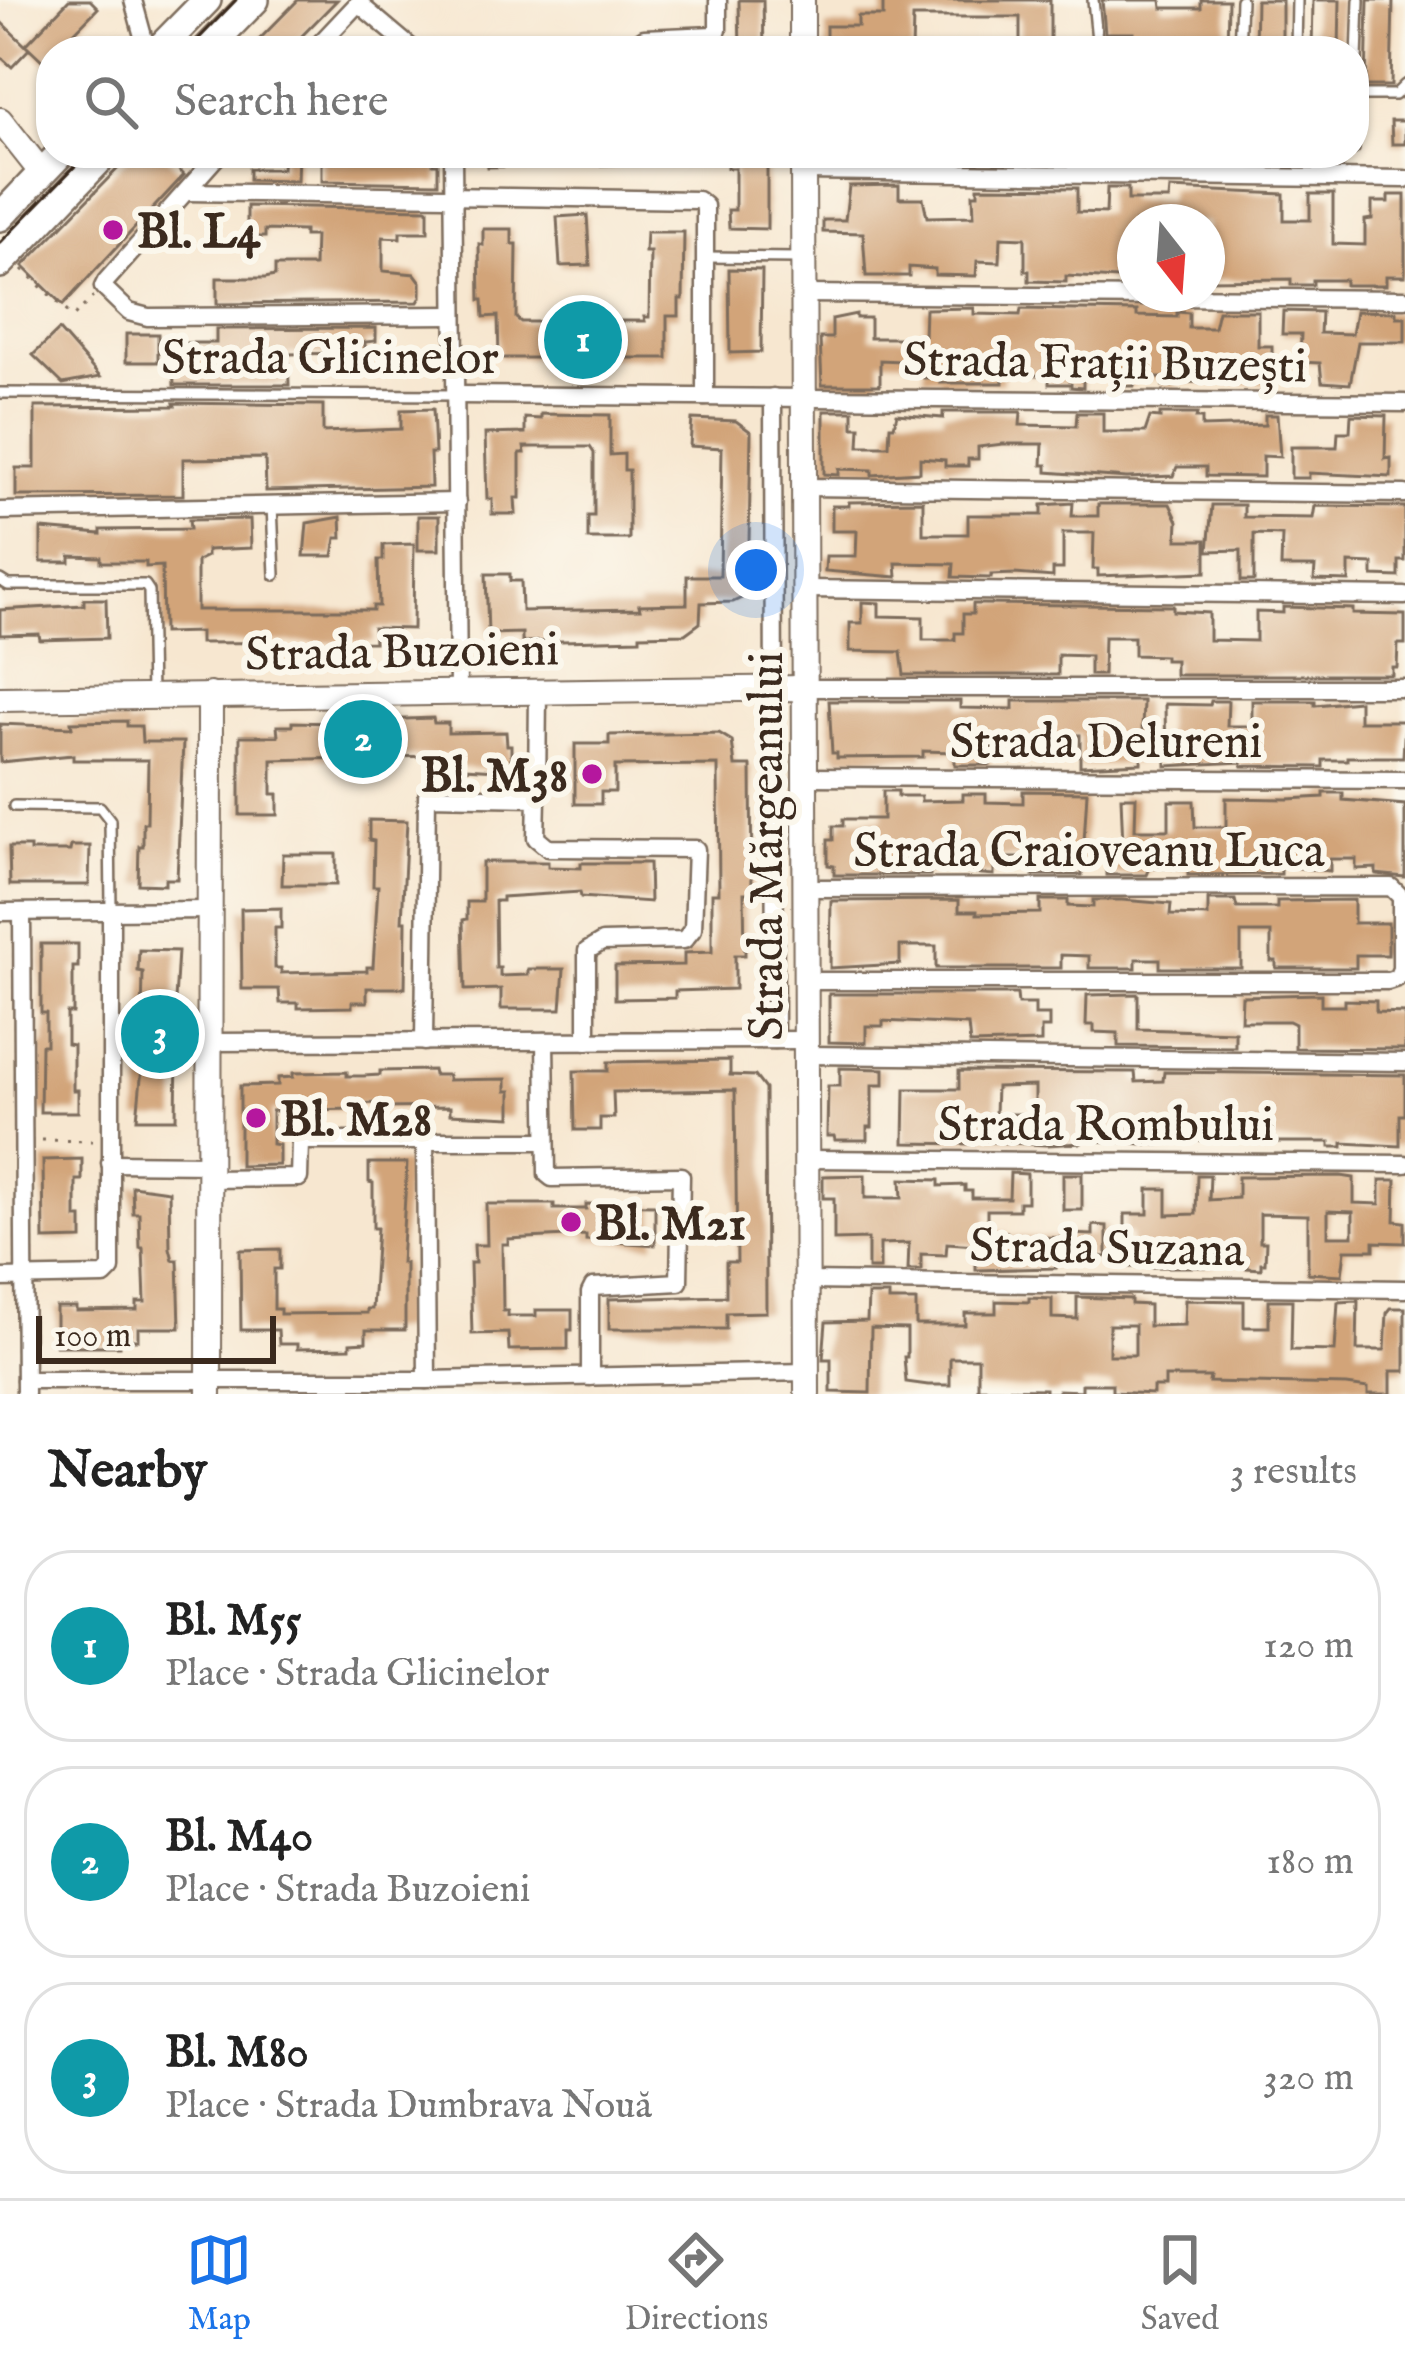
<!DOCTYPE html>
<html lang="en">
<head>
<meta charset="utf-8">
<style>
	body { margin:0; font-family:"IM FELL English",serif; background:#f6f6f6; color:#222 }
	.compass { position:absolute; left:1117px; top:204px; width:108px; height:108px; border-radius:50%; background:#fff; box-shadow:0 3px 9px #0004; rotate:163deg }
	.scale { position:absolute; left:36px; bottom:30px; width:240px; box-sizing:border-box; padding-left:12px; border:6px solid #3b2a1e; border-top:0; font-size:33px; line-height:42px; white-space:nowrap; color:#3b2a1e; -webkit-text-stroke:9px #fbf7ec; paint-order:stroke }
	.you { position:absolute; left:756px; top:570px; width:42px; height:42px; margin:-30px; border:9px solid #fff; border-radius:50%; background:#1a73e8; box-shadow:0 0 0 18px #1a73e833 }
	.badge { display:grid; place-items:center; width:78px; height:78px; border-radius:50%; background:#1a73e8; color:#fff; font-size:39px; font-weight:700 }
	.pin { position:absolute; translate:-50% -50%; border:6px solid #fff; box-shadow:0 3px 12px #0006 }
	.list { margin:0; padding:0; list-style:none }
	h2 { display:flex; justify-content:space-between; align-items:center; height:156px; margin:0; padding:0 48px; font-size:51px }
	h2 small { font-size:39px; font-weight:400; color:#767676 }
	.list li { display:grid; grid-template-columns:78px 1fr auto; gap:36px; align-items:center; box-sizing:border-box; height:192px; margin:0 24px 24px; padding:0 24px; border:3px solid #e0e0e0; border-radius:48px }
	.list b { display:block; font-size:45px; white-space:nowrap }
	.list p { margin:0; font-size:39px; white-space:nowrap; color:#767676 }
	.list em { font-size:39px; font-style:normal; color:#767676 }
	.icon { flex:none; width:66px; height:66px; fill:none; stroke:currentColor; stroke-width:2; stroke-linecap:round; stroke-linejoin:round }
	.map { position:relative; flex:none; width:1405px; height:1394px; overflow:hidden }
	.search { position:absolute; background:#fff; box-shadow:0 3px 9px #0004; left:36px; right:36px; top:36px; height:132px; display:flex; align-items:center; gap:30px; box-sizing:border-box; padding:0 42px; border-radius:48px; color:#767676; font-size:45px }
	.sheet { height:804px; background:#fff }
	nav { display:flex; justify-content:space-around; align-items:center; box-sizing:border-box; height:168px; border-top:3px solid #e0e0e0; background:#fff; font-size:33px; color:#767676 }
	nav a { display:grid; justify-items:center; gap:6px }
	nav .on { color:#1a73e8 }
	.map>svg:first-child { display:block }
</style>
</head>
<body>
<div class="map">
<svg width="1405" height="1394" viewBox="0 0 1405 1394">
	<rect width="100%" height="100%" fill="#fbf7ec"/>
	<filter id="ink" filterUnits="userSpaceOnUse"><feTurbulence type="fractalNoise" baseFrequency=".00833" numOctaves="2"/><feDisplacementMap in="SourceGraphic" scale="24" xChannelSelector="R" yChannelSelector="G"/><feConvolveMatrix kernelMatrix="1 2 1 2 8 2 1 2 1" color-interpolation-filters="sRGB"/></filter>
	<filter id="wash" filterUnits="userSpaceOnUse"><feTurbulence type="fractalNoise" baseFrequency=".004" numOctaves="4" result="noise"/><feDisplacementMap in="SourceGraphic" scale="48" xChannelSelector="R" yChannelSelector="G"/><feGaussianBlur stdDeviation="2.7" result="paint"/><feColorMatrix in="noise" values="0 0 0 0 0 0 0 0 0 0 0 0 0 0 0 0 0 1.4 0 .05"/><feComposite in="paint" operator="in"/></filter>
	<g filter="url(#wash)">
		<rect width="100%" height="100%" fill="#f7e7d0"/>
		<g id="blocks">
			<!-- building -->
			<g fill="#d2a479" fill-rule="evenodd">
				<path d="M69,0H90L98,8L56,51H51L45,63L26,45Z"/>
				<path d="M298,0H337L287,51H248Z"/>
				<path d="M739,0H763L764,51H740Z"/>
				<path d="M883,0H1050V51H1020V17H913L912,51H826V26H858V16H883Z"/>
				<path d="M1102,0H1161L1162,8H1201V0H1228L1227,51H1201V48L1134,51V33H1105Z"/>
				<path d="M1256,0H1282V51H1255Z"/>
				<path d="M1313,0H1340L1339,51H1312Z"/>
				<path d="M1368,0H1393L1391,86H1366Z"/>
				<path d="M0,21L29,49L12,67L0,56Z"/>
				<path d="M1391,121H1405V144H1392Z"/>
				<path d="M133,153H162L184,175L63,305L23,266Z"/>
				<path d="M283,153H298L297,181L249,180V169H282Z"/>
				<path d="M322,153H432L433,164H438V183L322,181Z"/>
				<path d="M486,153H542V166L487,167Z"/>
				<path d="M572,153H635V164L572,166Z"/>
				<path d="M727,153H767V229L729,228L728,210H735V168H727Z"/>
				<path d="M899,185V198H923L927,217L974,216L973,194H978V187L1077,188V212L1106,213L1107,188H1128V200H1169L1170,189L1284,194V220H1310V194H1333V244L1365,245V220L1372,219V202H1389V195H1405V276H1386V285H1345V280H1313V285H1291V279L1208,280L1207,222H1135V280L1066,276V282L1029,281V271H1025V238L1001,237L1000,262L977,261L976,276L935,275V269L909,267V276H866L863,233L823,232V220H845L849,186Z"/>
				<path d="M247,206L428,209V232H400V238L383,237V271L415,274L421,282V297L418,302L217,304V278H265L275,276V266H314L315,236H304V231L265,230V237H247Z"/>
				<path d="M587,215L590,265L560,266L557,217Z"/>
				<path d="M483,229H512V244H517L516,318L521,322H566L567,327H596L597,321H645L644,317H649L650,252H645L646,232H684L683,299H679V316H667V358H596L595,353H566V358H499L498,316L484,317L483,300H480L479,244L483,245Z"/>
				<path d="M729,269L762,270L761,352L730,353Z"/>
				<path d="M974,308V314L1020,315L1021,309L1137,311V316L1177,317V312L1189,313V328H1214L1218,311H1258V346H1272V378H1268V383L1177,382V386H1163L1164,378H1134V386H1112V377L1087,376L1083,377V388L1071,387V384H1049V375H1027V370H1003V383H940V378H924V362L880,360V385H822L820,338H832V319L856,314V318H870V338H924L925,309Z"/>
				<path d="M1283,311L1321,312L1320,333L1352,334L1356,311L1396,312V317H1405V342H1358L1350,384L1322,382L1320,363L1300,362L1301,334H1282Z"/>
				<path d="M376,328V341L365,342V368H352V353L288,354L289,385H174L173,359H184V343H216V329Z"/>
				<path d="M59,330L100,377L63,384L33,355Z"/>
				<rect x="126" y="334" width="32" height="28"/>
				<path d="M174,403L323,405V432L401,429V410L433,409L435,453H430L431,487L266,491L265,458L183,459V495L16,496V468H35V407L175,406Z"/>
				<path d="M824,411H853V427H860L859,446H889L890,426H894L897,414L943,418V412H1021L1020,425L1076,426L1077,413H1103V432H1145L1150,417L1160,418V414H1197L1196,418H1202V427L1265,425V415H1277L1280,457L1263,456V477L1206,476V467H1177L1173,476L1127,478L1047,472V465H1042L1043,444H1003L978,447V459H968V466H945V460L920,458V472L872,475V470L839,469V475L824,474Z"/>
				<path d="M541,414L610,415V455L624,454V470H629V539H588V516H594V453L590,447H524L525,453H520V498H515L516,514H492V499H487L485,434L525,433V418L541,419Z"/>
				<path d="M1351,415L1386,416L1385,459L1391,458V477L1309,473V478H1291V447H1337L1338,432H1350Z"/>
				<path d="M692,419L736,421L751,432L748,595L733,602L701,603L700,623L685,634L640,635V639L522,642V633L488,634L486,574H510V581H521L522,611L640,609L639,605L687,604V576H720L722,448L690,446Z"/>
				<path d="M923,501V534H968V515H1042V505L1073,503L1072,516H1098V504H1170L1178,521L1177,540H1206V572L1098,576V569H1093L1094,533H1063V569H1053V577L1015,574L991,575V578L953,577L954,564L896,563L897,577L825,571L826,556H856L857,531H832V506H849V502Z"/>
				<path d="M1212,505H1244V517L1313,518L1315,506L1405,507V561H1399V577L1373,576V564L1349,563V581L1314,580L1315,567H1281L1282,535L1254,534V581H1241V550L1208,551Z"/>
				<rect x="418" y="516" width="21" height="34"/>
				<path d="M341,517L342,538H336L333,556H304L307,523Z"/>
				<path d="M250,519L251,548L207,550V556L197,561V610H373V606H379L378,560H383V545L414,544L413,629L373,628L374,642L200,643V632L163,633L162,566L146,567V562H101V557L70,556V562H41V529L101,534V530L190,529L189,520Z"/>
				<path d="M84,599H106L107,638L40,640L39,634L0,635V610L84,605Z"/>
				<path d="M862,602L879,603V616L923,617V640H955V633H963V614H973V604H982L1173,606V611L1209,613V640L1256,641V612L1283,613V607L1353,609V614L1405,615V644H1398L1397,667H1392V675H1175V660H1165V656L1134,655V637H1104L1103,675H1090V656L1058,655V675H904L901,652L850,651V623H862Z"/>
				<path d="M829,701H960V708L1013,709V701H1143L1141,763L1080,766V735H1055V751L991,747L990,765H955V752L923,751V757L837,758V753H832Z"/>
				<path d="M1211,701H1228L1227,726H1252V701H1315V705L1359,701V721H1405L1403,757H1347V760H1323V767L1242,766V762L1166,766L1165,704L1210,705Z"/>
				<path d="M433,718L434,723H448V733L506,732L507,745H511V771L450,767L449,756L380,757V752L349,753V758L272,760V794H278V815H240V736H278L277,726H292V722L379,724V720Z"/>
				<path d="M127,721V726H141L142,742H183L177,879H165V885L138,884L139,846H143V823H147L148,760H73V755L0,762V724L72,727L71,722Z"/>
				<path d="M719,733L732,741L735,766H751L752,893H744L745,955H735V989L675,991V998L615,999V966L684,965V953L712,952V893H719L718,765L615,766V792H601V804H575V744H609V735Z"/>
				<path d="M883,791H898V796H921V801L963,800V794H986V802L1023,803V791L1087,792L1082,875H1033L1034,858H1001L994,861V875L930,870V875H834V866L828,865V840H833V826H843V819H883Z"/>
				<path d="M1324,793H1343V800L1405,805V877L1376,874V868L1356,869V859H1330V871L1281,866V874L1188,875V869L1150,868L1147,875H1107V846L1123,845L1121,797H1136L1135,830H1169V801H1194L1195,827H1226V798L1288,799L1324,797Z"/>
				<path d="M369,820L407,821L402,921H406L405,988H367V1002H352V1007L298,1008V1003H280L279,989H242L241,909L281,908V928H275V968H281V973L367,971V967H373L378,886H373L374,841L369,840Z"/>
				<path d="M71,846H90L89,885H10L9,847H30V851H70Z"/>
				<path d="M283,854H336V885H282Z"/>
				<path d="M482,862H548V867L581,868V863H649L650,902L581,897L580,892L502,897V901H495L496,968H500V976L528,975V969H564L561,1009H501V989L465,990L463,920L467,919V902H482Z"/>
				<path d="M959,900V911H977V914L1040,913V900H1068V906L1093,907V900H1122L1171,904L1170,915L1208,916V900H1235L1237,908H1277V901L1354,900V923H1388V955H1356V968H1276V961H1271V933H1241V968H1160V959H1136V968H1089V956L1061,955V968H936V946H900V964L830,968L831,901Z"/>
				<path d="M41,944H78V967H73V1013H67V1044L73,1045V1090H78V1112H40L41,1045H46V1013H41Z"/>
				<path d="M139,950L178,951L172,1050H177L176,1119H137L147,1017H142L143,972L138,971Z"/>
				<path d="M829,994H1017L1018,1004H1035V1015H1049V1028H1041V1042L970,1044L968,1025L883,1021V1026H866V1043L829,1042Z"/>
				<path d="M1138,994V1029L1235,1032V1047L1118,1046V1033L1094,1032V1025H1086L1087,995Z"/>
				<path d="M1321,994V1006H1345V1000L1376,1001V1012L1405,1013V1049L1295,1048V1024L1289,1021H1241L1242,996Z"/>
				<path d="M730,1060V1075L755,1076L765,1089L766,1312L726,1313V1329H609V1299L726,1296V1262H737L735,1090L613,1092L614,1118H600V1130H575L574,1071H608V1062Z"/>
				<path d="M840,1068L884,1069V1085H872V1127H867V1140H835L834,1136H827L828,1086H840Z"/>
				<path d="M433,1070L434,1075H448V1080L506,1079V1091H511V1117L450,1114V1107L380,1108V1103L350,1104V1109L272,1111V1144L279,1145V1165L240,1166V1086L278,1085V1078L293,1077V1073L347,1072V1076H363L380,1075V1071Z"/>
				<path d="M959,1071L1135,1072L1136,1082L1163,1081L1164,1072L1405,1075V1115H1400V1146L1343,1143V1147H1330V1142H1275L1272,1129L1234,1128L1227,1131V1142L1158,1138V1145L1081,1140V1143L1046,1145L974,1141V1144L904,1143L905,1089H959ZM1035,1086V1114H995L996,1087Z"/>
				<path d="M82,1159V1180H76V1218H82V1239L44,1240L43,1160Z"/>
				<path d="M369,1163H407L401,1263H405V1330H366V1342L350,1343V1348L297,1349V1344H279L278,1330H241L240,1250L280,1249V1269H274V1309H280V1314L367,1313V1309H372L377,1228H373V1183L369,1182Z"/>
				<path d="M1010,1173L1027,1174V1202H1019V1210H987V1231L1007,1232L1009,1236L1068,1238V1234L1093,1235V1225L1107,1226V1257L1056,1254V1268L976,1270V1245L947,1243L946,1255L921,1254V1270H908L909,1243L880,1244V1269H868V1239L834,1240V1198H823V1176L865,1175V1198H902L901,1179L939,1180V1186L965,1185V1191H972V1198H1009Z"/>
				<rect x="1063" y="1174" width="19" height="36"/>
				<path d="M1197,1175H1210L1209,1200L1238,1198V1177L1341,1176L1354,1178V1203L1380,1204V1180H1396L1395,1221L1405,1222V1243L1374,1242V1250H1345L1342,1275L1308,1273V1215L1260,1214V1242H1266L1265,1263H1261V1269L1247,1268V1257L1214,1256V1267H1131V1234L1125,1235V1214H1148V1189H1167V1215L1196,1214ZM1328,1211L1353,1212V1236H1328Z"/>
				<path d="M132,1186L169,1191L170,1248L173,1260H178L180,1328H138V1340H120V1346H56V1307H76V1311L137,1310V1302H145L143,1248H140L139,1213H133Z"/>
				<path d="M486,1204H554V1209H586V1204L655,1205V1245L586,1240V1235L508,1239V1244H502L503,1311H508V1316H536V1310H572V1330H568V1349L509,1350L508,1333L472,1334L470,1263H475L474,1245H487Z"/>
				<path d="M868,1295H889V1301H916V1325H965V1313H996V1301L1029,1302V1298L1052,1299V1318L1077,1319V1297L1131,1299V1304L1149,1305V1326L1184,1325L1185,1300L1244,1301V1327H1269V1300H1292L1291,1350L1335,1351L1338,1302L1358,1301L1357,1350H1385L1387,1313L1391,1308H1405V1371H1391V1394H1368V1388L1347,1385L1209,1382L1210,1377H1165V1387H1153V1394L1112,1392V1384H1082V1391L1059,1390V1393H1045V1389L978,1388V1358H950V1385H928L906,1382L904,1357H907V1329L871,1328L870,1393L831,1392V1359H823L826,1322L867,1321ZM1109,1325H1135V1355H1109Z"/>
			</g>
		</g>
	</g>
	<g filter="url(#ink)">
		<use href="#blocks" fill-opacity="0" stroke="#7d6c5c" stroke-width="3"/>
		<g fill="none" stroke-linecap="round" stroke-linejoin="round">
			<defs>
				<g id="lane">
					<path d="M1093,0L1097,40L1106,46L1125,48"/>
					<path d="M1239,51L1241,0"/>
					<path d="M1296,51L1297,0"/>
					<path d="M1354,95H1395L1405,85"/>
					<path d="M1354,149L1359,0"/>
					<path d="M705,257L798,258"/>
					<path d="M0,393L456,395"/>
					<path d="M272,505L275,575"/>
					<path d="M0,580L8,585H145L149,591L151,696"/>
					<path d="M14,806L100,807L110,820L111,910"/>
				</g>
				<g id="street">
					<path d="M133,0L147,51"/>
					<path d="M358,3L415,51"/>
					<path d="M313,51L361,0"/>
					<path d="M634,51V45L644,38L714,35L718,30V0"/>
					<path d="M220,153L106,281L103,287L129,312L148,317L454,315"/>
					<path d="M453,153L458,691"/>
					<path d="M804,171L1405,179"/>
					<path d="M187,192L698,200L705,206V397"/>
					<path d="M803,294L1405,299"/>
					<path d="M456,395L1405,403"/>
					<path d="M773,397L775,1040"/>
					<path d="M805,487L1405,494"/>
					<path d="M0,511L457,502"/>
					<path d="M806,589L1405,596"/>
					<path d="M806,688H1405"/>
					<path d="M806,777L1405,780"/>
					<path d="M537,798L538,690"/>
					<path d="M806,888L1391,887L1401,897V969L1397,978L1388,981H807"/>
					<path d="M0,912L209,910"/>
					<path d="M22,912L25,1394"/>
					<path d="M545,1041L547,1174L552,1178L681,1176L679,1282L593,1287L590,1293V1377"/>
					<path d="M210,1042L807,1040"/>
					<path d="M424,1042L427,796L537,798L536,838L548,848L696,849L693,929L684,940L602,942L587,951V1041"/>
					<path d="M807,1055L1405,1062"/>
					<path d="M425,1140L427,1380"/>
					<path d="M807,1159L1405,1164"/>
					<path d="M110,1163L209,1164"/>
					<path d="M209,1179L299,1178L300,1142L306,1141H544"/>
					<path d="M0,1278L104,1276L111,1269V911"/>
					<path d="M807,1281L1405,1289"/>
					<path d="M25,1380H427L807,1372"/>
				</g>
				<g id="secondary">
					<path d="M802,0V51"/>
					<path d="M0,120L42,173"/>
					<path d="M803,153L807,1394"/>
					<path d="M0,699L806,688"/>
					<path d="M209,1394L210,695"/>
				</g>
				<g id="primary">
					<path d="M157,51L207,0"/>
					<path d="M205,51L255,0"/>
					<path d="M0,217L61,153"/>
					<path d="M0,264L106,153"/>
				</g>
			</defs>
			<!-- lane casing -->
			<use href="#lane" stroke="#7d6c5c" stroke-width="14"/>
			<!-- street casing -->
			<use href="#street" stroke="#7d6c5c" stroke-width="21"/>
			<!-- secondary casing -->
			<use href="#secondary" stroke="#7d6c5c" stroke-width="28"/>
			<!-- primary casing -->
			<use href="#primary" stroke="#7d6c5c" stroke-width="32"/>
			<!-- path -->
			<g stroke="#7d6c5c" stroke-width="3" stroke-dasharray="3 9" stroke-linecap="butt">
				<path d="M22,269L73,317L93,297"/>
				<path d="M42,1140L92,1141"/>
			</g>
			<!-- lane -->
			<use href="#lane" stroke="#fff" stroke-width="9"/>
			<!-- street -->
			<use href="#street" stroke="#fff" stroke-width="16"/>
			<!-- secondary -->
			<use href="#secondary" stroke="#fff" stroke-width="24"/>
			<!-- primary -->
			<use href="#primary" stroke="#fff" stroke-width="27"/>
			<!-- tram -->
			<g stroke="#3b2a1e" stroke-width="3">
				<path d="M187,51L236,0"/>
				<path d="M0,243L88,153"/>
			</g>
		</g>
	</g>
	<!-- markers -->
	<g fill="#b5179e" stroke="#fbf7ec" stroke-width="4.5">
		<circle cx="113" cy="230" r="12"/>
		<circle cx="592" cy="774" r="12"/>
		<circle cx="256" cy="1118" r="12"/>
		<circle cx="571" cy="1222" r="12"/>
	</g>
	<g text-anchor="middle" stroke-width="12" stroke-linejoin="round" paint-order="stroke">
		<!-- poi labels -->
		<g font-size="48" font-weight="bold" fill="#3b2a1e" stroke="#fbf7ec" text-anchor="start">
			<text x="137" y="247">Bl. L4</text>
			<text x="568" y="791" text-anchor="end">Bl. M38</text>
			<text x="280" y="1135">Bl. M28</text>
			<text x="595" y="1239">Bl. M21</text>
		</g>
		<!-- street labels -->
		<g font-size="48" fill="#3b2a1e" stroke="#fbf7ec">
			<text x="330" y="373">Strada Glicinelor</text>
			<text transform="translate(1105 361) rotate(1)" y="17">Strada Frații Buzești</text>
			<text transform="translate(402 650) rotate(-1)" y="17">Strada Buzoieni</text>
			<text x="1106" y="757">Strada Delureni</text>
			<text transform="translate(765 846) rotate(-90)" y="17">Strada Mărgeanului</text>
			<text x="1089" y="866">Strada Craioveanu Luca</text>
			<text x="1106" y="1140">Strada Rombului</text>
			<text transform="translate(1107 1246) rotate(1)" y="17">Strada Suzana</text>
		</g>
	</g>
</svg>
<svg class="compass" viewBox="-18 -18 36 36"><path d="M0-13l5 13h-10z" fill="#e53935"/><path d="M0 13l5-13h-10z" fill="#767676"/></svg>
<div class="scale">100 m</div>
<div class="you"></div>
<div class="pin badge" style="left:583px;top:340px;background:#0f9aa8">1</div>
<div class="pin badge" style="left:363px;top:739px;background:#0f9aa8">2</div>
<div class="pin badge" style="left:160px;top:1034px;background:#0f9aa8">3</div>
<div class="search"><svg class="icon" aria-label="search" viewBox="0 0 24 24"><circle cx="10" cy="10" r="6"/><path d="M15 15l6 6"/></svg>Search here</div>
</div>
<section class="sheet">
<h2>Nearby<small>3 results</small></h2>
<ul class="list">
<li><span class="badge" style="background:#0f9aa8">1</span><div><b>Bl. M55</b><p>Place · Strada Glicinelor</p></div><em>120 m</em></li>
<li><span class="badge" style="background:#0f9aa8">2</span><div><b>Bl. M40</b><p>Place · Strada Buzoieni</p></div><em>180 m</em></li>
<li><span class="badge" style="background:#0f9aa8">3</span><div><b>Bl. M80</b><p>Place · Strada Dumbrava Nouă</p></div><em>320 m</em></li>
</ul>
</section>
<nav>
<a class="on"><svg class="icon" aria-label="map" viewBox="0 0 24 24"><path d="M3 6l6-2 6 2 6-2v14l-6 2-6-2-6 2zM9 4v14M15 6v14"/></svg>Map</a>
<a><svg class="icon" aria-label="directions" viewBox="0 0 24 24"><path d="M12 3l9 9-9 9-9-9zM9 14v-3h6M13 9l2 2-2 2"/></svg>Directions</a>
<a><svg class="icon" aria-label="saved" viewBox="0 0 24 24"><path d="M7 4h10v16l-5-4-5 4z"/></svg>Saved</a>
</nav>
</body>
</html>
